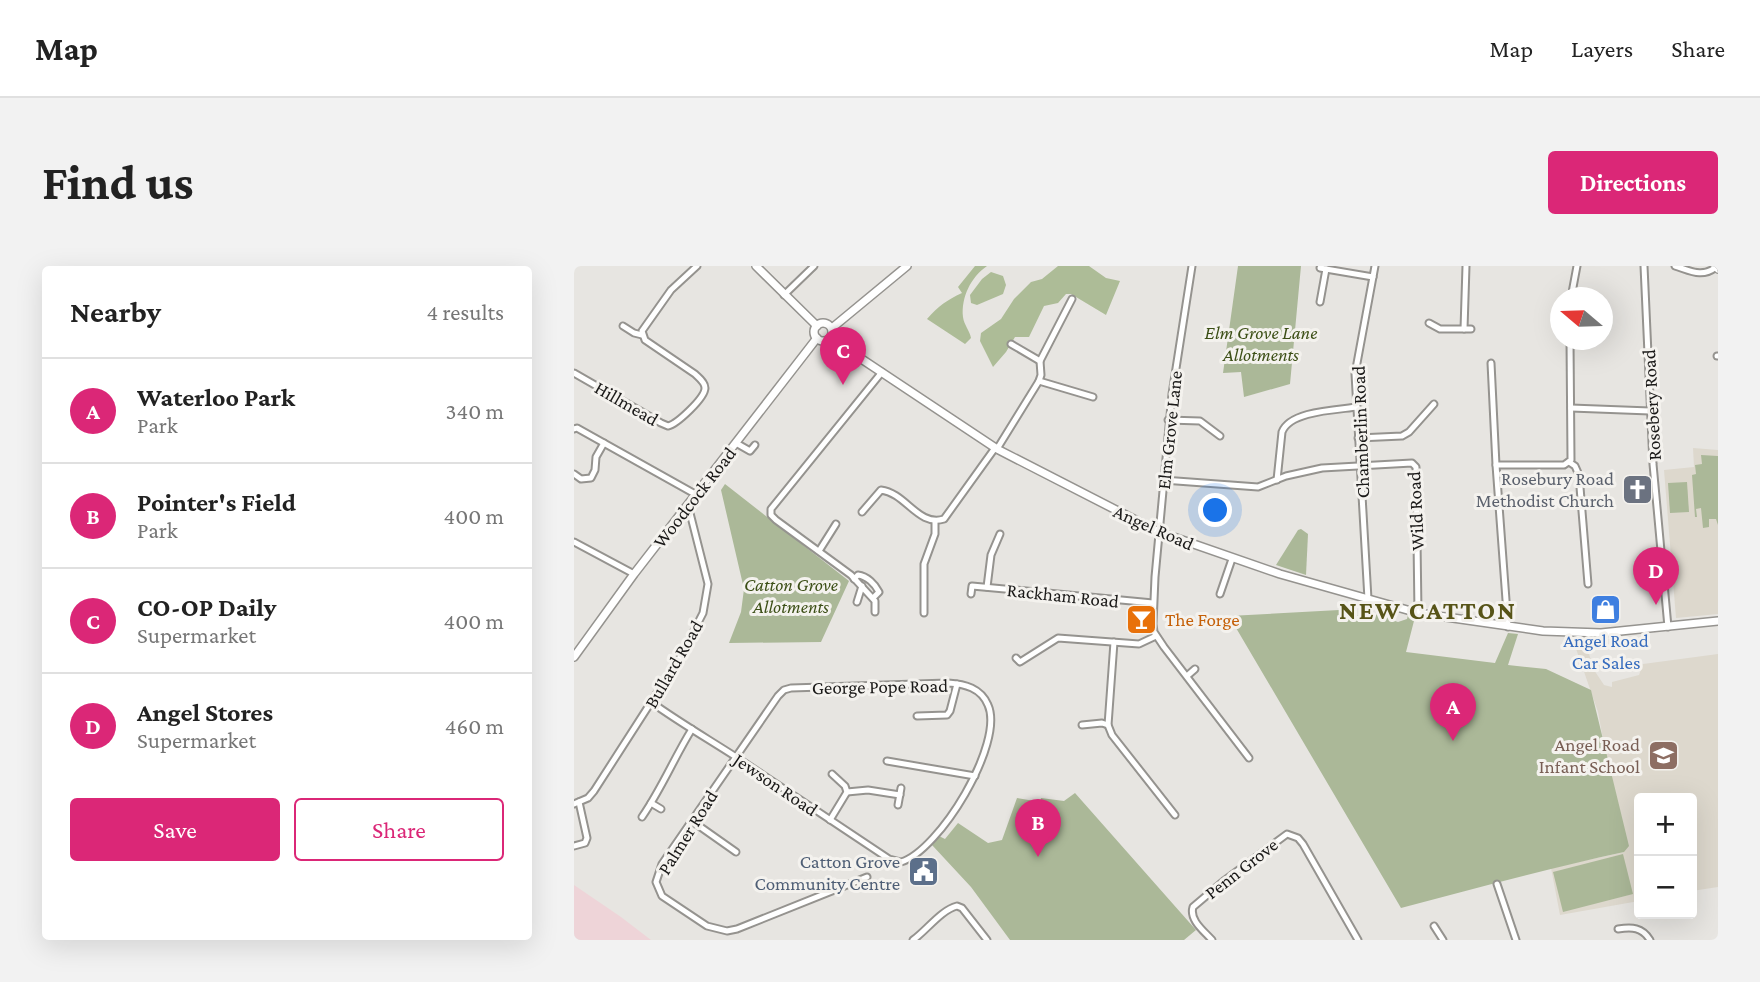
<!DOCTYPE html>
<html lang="en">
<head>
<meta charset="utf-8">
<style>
	body { margin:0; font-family:"Crimson Pro",serif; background:#f2f2f2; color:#222 }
	.controls { position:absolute; right:21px; bottom:21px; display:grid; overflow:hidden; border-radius:7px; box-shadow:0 7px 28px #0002 }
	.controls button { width:63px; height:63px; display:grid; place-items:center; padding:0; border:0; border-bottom:2px solid #e0e0e0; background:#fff; color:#222; font:35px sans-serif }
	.compass { position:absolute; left:976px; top:21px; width:63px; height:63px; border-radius:50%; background:#fff; box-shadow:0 7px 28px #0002; rotate:289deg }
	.you { position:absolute; left:642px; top:245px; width:24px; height:24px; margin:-18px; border:5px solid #fff; border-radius:50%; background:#1a73e8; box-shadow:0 0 0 10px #1a73e833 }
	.badge { display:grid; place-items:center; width:46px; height:46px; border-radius:50%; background:#db2777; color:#fff; font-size:23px; font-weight:700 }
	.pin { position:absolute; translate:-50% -58px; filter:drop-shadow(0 2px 4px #0008) }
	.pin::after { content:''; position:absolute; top:37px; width:24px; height:21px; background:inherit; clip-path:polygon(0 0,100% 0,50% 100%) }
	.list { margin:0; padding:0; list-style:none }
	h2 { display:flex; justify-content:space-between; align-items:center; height:91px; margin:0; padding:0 28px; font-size:30px }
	h2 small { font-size:23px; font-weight:400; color:#767676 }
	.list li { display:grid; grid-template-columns:46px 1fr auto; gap:21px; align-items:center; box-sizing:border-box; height:105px; padding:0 28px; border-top:2px solid #e0e0e0 }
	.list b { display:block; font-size:26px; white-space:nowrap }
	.list p { margin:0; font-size:23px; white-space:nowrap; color:#767676 }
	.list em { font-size:23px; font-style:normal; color:#767676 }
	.actions { display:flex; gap:14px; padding:21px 28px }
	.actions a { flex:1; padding:16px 0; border:2px solid #db2777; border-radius:7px; text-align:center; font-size:24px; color:#db2777 }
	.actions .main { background:#db2777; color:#fff }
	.map { position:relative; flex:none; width:1144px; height:674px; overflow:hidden; border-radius:7px }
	header { display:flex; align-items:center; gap:42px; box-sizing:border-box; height:98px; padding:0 35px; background:#fff; border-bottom:2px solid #e0e0e0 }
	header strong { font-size:33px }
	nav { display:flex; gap:38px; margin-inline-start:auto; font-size:24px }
	.intro { display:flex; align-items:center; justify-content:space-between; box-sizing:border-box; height:168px; padding:0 42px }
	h1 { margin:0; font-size:49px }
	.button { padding:18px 32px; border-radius:7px; background:#db2777; color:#fff; font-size:24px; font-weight:700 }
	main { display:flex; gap:42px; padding:0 42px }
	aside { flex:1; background:#fff; border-radius:7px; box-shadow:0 7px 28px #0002 }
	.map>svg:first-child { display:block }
</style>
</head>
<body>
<header>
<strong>Map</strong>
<nav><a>Map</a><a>Layers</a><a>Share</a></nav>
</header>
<div class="intro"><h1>Find us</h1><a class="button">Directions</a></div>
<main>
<aside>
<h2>Nearby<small>4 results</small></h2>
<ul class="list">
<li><span class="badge">A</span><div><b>Waterloo Park</b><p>Park</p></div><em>340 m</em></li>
<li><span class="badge">B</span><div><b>Pointer's Field</b><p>Park</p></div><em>400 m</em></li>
<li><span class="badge">C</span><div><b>CO-OP Daily</b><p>Supermarket</p></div><em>400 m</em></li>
<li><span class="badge">D</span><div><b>Angel Stores</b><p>Supermarket</p></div><em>460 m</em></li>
</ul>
<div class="actions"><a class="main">Save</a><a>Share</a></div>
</aside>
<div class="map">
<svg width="1144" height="674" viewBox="0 0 1144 674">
	<rect width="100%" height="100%" fill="#e7e5e1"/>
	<!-- built -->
	<g fill="#ddd8cd">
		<path d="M1119,182L1144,184V348L1102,352L1090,204L1120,201Z"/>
		<path d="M999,374L1011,375L1020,404L1030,419L1038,421V416L1065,409L1069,398L1144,388V621L1118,625V532H1065V635L986,649L977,602L1050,586L1024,446Z"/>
	</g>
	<!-- industrial -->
	<path fill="#eed4d8" d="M0,619L47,651L77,674H0Z"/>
	<!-- green -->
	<g fill="#abb898">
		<path d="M664,0H727L716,118L670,131L667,106L649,107Z"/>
		<path d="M1127,189L1144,190V259L1142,253H1135V261L1129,262L1127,242L1122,243L1123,251H1121L1118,209L1122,208L1121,199L1128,198Z"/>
		<path d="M1113,216L1115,246L1096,247L1094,217Z"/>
		<path d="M151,218L275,315L247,376L155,377L167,346L170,323L147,224Z"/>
		<path d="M727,263L734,268L732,309L702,299L724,264Z"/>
		<path d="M765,344L766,350L818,348V354L824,356L833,353L834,349L841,351L832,386L921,397L934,367L944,368L934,399L972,403L1017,424L1055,580L1050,586C975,602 901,623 827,642L655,350Z"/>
		<path d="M501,527L622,664L610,674H436L397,621L358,579L365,570L371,573L384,557L414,577L428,574L443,532L466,536L467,532L490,535Z"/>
		<path d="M1049,588L1059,628L989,646L979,606Z"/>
	</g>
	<!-- forest -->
	<g fill="#adbc97">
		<path d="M401,0H413C397,11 387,31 389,51C390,59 396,65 397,72L391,78L353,53C364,40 373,34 388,27L384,21Z"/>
		<path d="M484,0H515L532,12L546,15L532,49L497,28H492L484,37L470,40L455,71H441L432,86L419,101L406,75L407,67L427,53L440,33L457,16L468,13Z"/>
		<path d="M417,6L429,10L432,19L429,28L403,39L397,37L396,29L408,13Z"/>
	</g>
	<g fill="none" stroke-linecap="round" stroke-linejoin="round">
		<defs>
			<g id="street">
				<path d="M618,0L598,128L581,311L579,358L580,366L590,381L675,492"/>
				<path d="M1070,0L1079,198L1094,361"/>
				<path d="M1101,0C1117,5 1128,12 1142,1"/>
				<path d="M746,2L799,11"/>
				<path d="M210,29L240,0"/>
				<path d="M997,32L1003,0"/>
				<path d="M746,36L752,3"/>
				<path d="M855,57L866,63H897"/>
				<path d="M49,60L60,67L68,69"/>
				<path d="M890,63L892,0"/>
				<path d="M437,78L466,95L498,33"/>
				<path d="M1143,90H1144"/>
				<path d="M917,97L922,199L934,361"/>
				<path d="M0,107L87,157L94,160C103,158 131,132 131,122C131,116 125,112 121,108L71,74L68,65L97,24L123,0"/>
				<path d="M465,115L519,131"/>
				<path d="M997,142L1076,145"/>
				<path d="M594,154L626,155L646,170"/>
				<path d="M0,163L3,162L121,228"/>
				<path d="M784,172L828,170L835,166L860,138"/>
				<path d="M162,177L176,185L181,179"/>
				<path d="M423,183L465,115L467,109L466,95"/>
				<path d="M995,196L1001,200L1005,209L1014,318"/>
				<path d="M922,199H990L997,194L996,74"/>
				<path d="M0,208L7,213L17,212L21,204L22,191L30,177"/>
				<path d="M589,214L684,221L712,210L748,202L838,197L842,201L844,347"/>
				<path d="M703,214L708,166C716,145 762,144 783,141"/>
				<path d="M288,246L307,224C332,227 344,261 370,253L421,182"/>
				<path d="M0,276L60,308"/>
				<path d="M245,285L262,258"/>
				<path d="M280,313L284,309C293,310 301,318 305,326L299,332"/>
				<path d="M413,321L417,289L426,268"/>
				<path d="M397,328L398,320L579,337"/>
				<path d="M646,328L658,293"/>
				<path d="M794,333L781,108L801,0"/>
				<path d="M283,336L288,320"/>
				<path d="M301,346V335L277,309L202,254L197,249V243L308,106"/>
				<path d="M350,347V298L361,268V255"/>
				<path d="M540,376L534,459L538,469L601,549"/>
				<path d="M442,392L446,396L484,372L565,378L582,370"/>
				<path d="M613,410L621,403"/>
				<path d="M77,436C105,456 134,473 162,491L315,593L327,596C365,585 431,477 414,439C407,422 391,418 374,417L217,422L210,424L204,430L88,598L82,616L88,630L133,660L153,665L163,663L293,611"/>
				<path d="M343,450L373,449L376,445L383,418"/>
				<path d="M508,459L528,457L534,459"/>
				<path d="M313,495L401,510"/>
				<path d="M273,526L294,524L326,529"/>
				<path d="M77,537L87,543"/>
				<path d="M0,538L14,532L20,525L108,388L129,347L134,318L116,247L111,242"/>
				<path d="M324,539L327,522"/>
				<path d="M68,551C88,522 100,492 118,463"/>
				<path d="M256,554L273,526L271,520L258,508"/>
				<path d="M118,555L162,586"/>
				<path d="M0,580L11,577L13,572L5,536"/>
				<path d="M923,618L942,674"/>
				<path d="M860,660L869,674"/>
				<path d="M1044,663C1058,661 1068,661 1076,674"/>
				<path d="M339,674C353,664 367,644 383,640L388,642L413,674"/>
				<path d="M638,674C630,665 615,654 619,641L651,614L713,568L724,572L729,578L784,674"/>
			</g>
			<g id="secondary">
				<path d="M182,0L243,60"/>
				<path d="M1141,0L1144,3"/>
				<circle cx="249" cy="66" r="9"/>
				<path d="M258,62L333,0"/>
				<path d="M256,72L423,183L585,266L706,308L844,347L969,365L1027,367L1144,355"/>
				<path d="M0,391L60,308L243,72"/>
			</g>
		</defs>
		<!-- street casing -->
		<use href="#street" stroke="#95938f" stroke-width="9"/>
		<!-- secondary casing -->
		<use href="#secondary" stroke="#95938f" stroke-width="10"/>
		<!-- street -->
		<use href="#street" stroke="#fff" stroke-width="5"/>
		<!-- secondary -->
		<use href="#secondary" stroke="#fff" stroke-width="7"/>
	</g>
	<!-- icons -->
	<defs>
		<symbol id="church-square" viewBox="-11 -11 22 22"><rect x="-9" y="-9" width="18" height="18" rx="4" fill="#6b7280" stroke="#f4f2ee"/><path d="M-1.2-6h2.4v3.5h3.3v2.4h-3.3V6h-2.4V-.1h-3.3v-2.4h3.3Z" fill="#fff"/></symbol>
		<symbol id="shop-square" viewBox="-11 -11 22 22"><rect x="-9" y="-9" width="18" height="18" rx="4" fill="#3f7fe0" stroke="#f4f2ee"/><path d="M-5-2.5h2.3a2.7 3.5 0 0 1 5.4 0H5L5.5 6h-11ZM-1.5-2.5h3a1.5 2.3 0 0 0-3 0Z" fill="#fff"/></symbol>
		<symbol id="bar-square" viewBox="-11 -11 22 22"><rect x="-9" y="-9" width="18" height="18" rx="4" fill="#e8710a" stroke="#f4f2ee"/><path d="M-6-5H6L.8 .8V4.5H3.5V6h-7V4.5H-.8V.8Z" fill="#fff"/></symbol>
		<symbol id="school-square" viewBox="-11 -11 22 22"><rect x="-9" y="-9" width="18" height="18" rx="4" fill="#8d6e63" stroke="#f4f2ee"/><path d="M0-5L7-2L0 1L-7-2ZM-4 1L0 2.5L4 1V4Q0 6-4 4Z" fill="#fff"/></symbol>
		<symbol id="civic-square" viewBox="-11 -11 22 22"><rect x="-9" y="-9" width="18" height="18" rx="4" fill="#5c6f8a" stroke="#f4f2ee"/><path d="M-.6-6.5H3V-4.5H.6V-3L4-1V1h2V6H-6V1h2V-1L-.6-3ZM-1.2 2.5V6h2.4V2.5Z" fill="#fff"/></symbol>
	</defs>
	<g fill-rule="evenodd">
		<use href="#church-square" x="1046" y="206" width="35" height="35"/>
		<use href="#shop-square" x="1014" y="326" width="35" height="35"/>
		<use href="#bar-square" x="550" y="336" width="35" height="35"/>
		<use href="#school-square" x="1072" y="472" width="35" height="35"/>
		<use href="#civic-square" x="332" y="588" width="35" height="35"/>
	</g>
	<g text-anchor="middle" stroke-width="6" stroke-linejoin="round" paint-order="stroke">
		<!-- park labels -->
		<g font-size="19" font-style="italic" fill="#3c4f16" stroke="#f4f2ee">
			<text x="687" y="73">Elm Grove Lane<tspan x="687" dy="22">Allotments</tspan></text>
			<text x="217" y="325">Catton Grove<tspan x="217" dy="22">Allotments</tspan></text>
		</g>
		<!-- street labels -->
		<g font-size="19" fill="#1a1918" stroke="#f4f2ee">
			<text transform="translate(53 137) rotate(30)" y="7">Hillmead</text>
			<text transform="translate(1077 139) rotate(-93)" y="7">Rosebery Road</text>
			<text transform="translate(595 164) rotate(-84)" y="7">Elm Grove Lane</text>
			<text transform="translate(786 166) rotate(-92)" y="7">Chamberlin Road</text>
			<text transform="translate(120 231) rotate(-52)" y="7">Woodcock Road</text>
			<text transform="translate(841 245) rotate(-93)" y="7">Wild Road</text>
			<text transform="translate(580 261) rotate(24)" y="7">Angel Road</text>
			<text transform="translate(489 329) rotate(6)" y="7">Rackham Road</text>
			<text transform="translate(99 398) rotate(-60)" y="7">Bullard Road</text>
			<text transform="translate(306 420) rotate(-1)" y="7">George Pope Road</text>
			<text transform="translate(202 518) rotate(34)" y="7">Jewson Road</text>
			<text transform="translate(113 566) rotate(-58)" y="7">Palmer Road</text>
			<text transform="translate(667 602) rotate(-38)" y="7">Penn Grove</text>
		</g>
		<!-- worship labels -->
		<g font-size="19" fill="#5b616d" stroke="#f4f2ee" text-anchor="end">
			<text x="1040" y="219">Rosebury Road<tspan x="1040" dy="22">Methodist Church</tspan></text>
		</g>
		<!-- food labels -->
		<g font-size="19" fill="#c56008" stroke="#f4f2ee" text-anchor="start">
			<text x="591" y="360">The Forge</text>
		</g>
		<!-- shop labels -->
		<g font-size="19" fill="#366cbe" stroke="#f4f2ee">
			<text x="1032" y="381">Angel Road<tspan x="1032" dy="22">Car Sales</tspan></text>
		</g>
		<!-- education labels -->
		<g font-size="19" fill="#785e54" stroke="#f4f2ee" text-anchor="end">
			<text x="1066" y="485">Angel Road<tspan x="1066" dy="22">Infant School</tspan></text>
		</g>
		<!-- service labels -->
		<g font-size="19" fill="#4e5e75" stroke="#f4f2ee" text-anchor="end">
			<text x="326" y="602">Catton Grove<tspan x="326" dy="22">Community Centre</tspan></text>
		</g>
		<!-- district labels -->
		<g font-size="26" font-weight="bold" letter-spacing="2" fill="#575418" stroke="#f4f2ee">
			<text x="854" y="353">NEW CATTON</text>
		</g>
	</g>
</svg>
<div class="controls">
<button>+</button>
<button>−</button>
</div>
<svg class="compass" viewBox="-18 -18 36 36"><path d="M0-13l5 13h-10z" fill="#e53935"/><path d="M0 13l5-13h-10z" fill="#767676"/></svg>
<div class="you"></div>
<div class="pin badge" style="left:879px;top:475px">A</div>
<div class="pin badge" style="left:464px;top:591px">B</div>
<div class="pin badge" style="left:269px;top:119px">C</div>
<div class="pin badge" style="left:1082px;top:339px">D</div>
</div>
</main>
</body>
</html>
